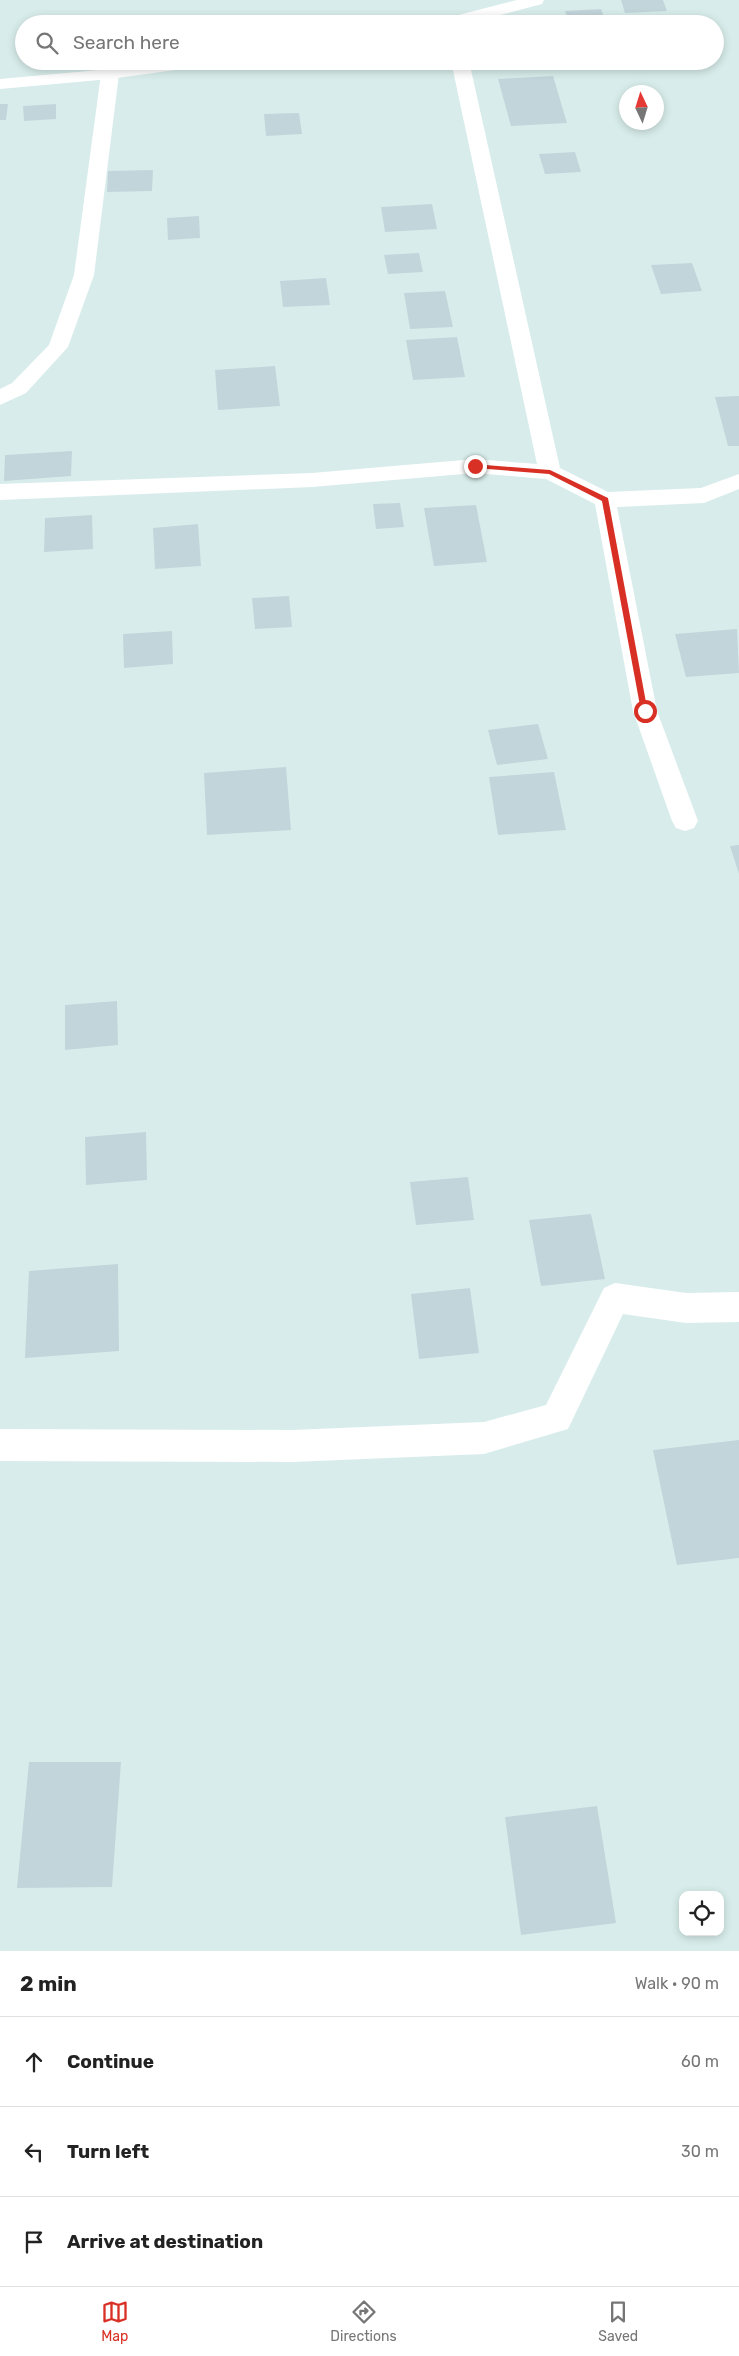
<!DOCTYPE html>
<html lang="en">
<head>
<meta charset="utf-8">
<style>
	body { margin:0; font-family:Rubik,sans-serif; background:#f2f2f2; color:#222 }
	.controls { position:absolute; right:15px; bottom:15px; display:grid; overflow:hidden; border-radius:10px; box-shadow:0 2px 8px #0003 }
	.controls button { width:45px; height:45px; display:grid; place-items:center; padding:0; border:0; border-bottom:1px solid #e0e0e0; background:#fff; color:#222; font:25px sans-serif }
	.compass { position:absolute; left:619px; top:85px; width:45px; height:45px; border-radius:50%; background:#fff; box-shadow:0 2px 8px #0003; rotate:356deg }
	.stop { position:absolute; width:15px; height:15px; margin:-11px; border:4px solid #d93025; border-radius:50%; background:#fff }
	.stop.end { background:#d93025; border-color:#fff; box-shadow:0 1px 5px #0008 }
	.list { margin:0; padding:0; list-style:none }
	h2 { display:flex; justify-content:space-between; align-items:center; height:65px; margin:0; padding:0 20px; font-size:21px }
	h2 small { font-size:16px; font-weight:400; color:#767676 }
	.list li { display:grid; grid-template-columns:32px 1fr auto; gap:15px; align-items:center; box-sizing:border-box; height:90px; padding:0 20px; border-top:1px solid #e0e0e0 }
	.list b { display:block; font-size:19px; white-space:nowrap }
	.list em { font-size:16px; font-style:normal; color:#767676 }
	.icon { flex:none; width:28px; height:28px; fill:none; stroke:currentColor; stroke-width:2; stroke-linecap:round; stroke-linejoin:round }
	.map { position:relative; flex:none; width:739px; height:1951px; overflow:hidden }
	.search { position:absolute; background:#fff; box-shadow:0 2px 8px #0003; left:15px; right:15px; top:15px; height:55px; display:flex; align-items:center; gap:12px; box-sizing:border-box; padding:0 18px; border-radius:28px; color:#767676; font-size:19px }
	.sheet { height:335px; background:#fff }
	nav { display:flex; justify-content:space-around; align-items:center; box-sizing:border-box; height:70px; border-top:1px solid #e0e0e0; background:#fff; font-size:14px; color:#767676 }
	nav a { display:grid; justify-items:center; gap:2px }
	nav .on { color:#d93025 }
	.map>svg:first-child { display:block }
</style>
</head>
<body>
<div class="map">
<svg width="739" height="1951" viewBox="0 0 739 1951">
	<rect width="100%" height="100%" fill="#d8edeb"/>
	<!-- building -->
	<g fill="#c2d5db">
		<path d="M621,0H663L667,11L625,13Z"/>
		<path d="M601,9L607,24H570L565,11Z"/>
		<path d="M553,76L567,123L511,126L498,79Z"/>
		<path d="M0,104H8L6,120H0Z"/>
		<path d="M56,104V119L24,121L23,106Z"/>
		<path d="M299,113L302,134L266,136L264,114Z"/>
		<path d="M575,152L581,172L545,174L539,154Z"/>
		<path d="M153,170L152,191L107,192L108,171Z"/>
		<path d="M432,204L437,229L385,232L381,207Z"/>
		<path d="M199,216L200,238L168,240L167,218Z"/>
		<path d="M419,253L423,272L388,274L384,255Z"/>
		<path d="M692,263L702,291L661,294L651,265Z"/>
		<path d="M326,278L330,305L283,307L280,281Z"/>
		<path d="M445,291L453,327L410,329L404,293Z"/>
		<path d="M457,337L465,377L413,380L406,340Z"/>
		<path d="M275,366L280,406L218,410L215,370Z"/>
		<path d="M739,396V446H728L715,397Z"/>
		<path d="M72,451L71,476L4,481L5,455Z"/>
		<path d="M400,503L404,527L376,529L373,504Z"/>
		<path d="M476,505L487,562L434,566L424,508Z"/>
		<path d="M92,515L93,549L44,552L45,518Z"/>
		<path d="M198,524L201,566L155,569L153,528Z"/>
		<path d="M289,596L292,627L255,629L252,598Z"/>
		<path d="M737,629L739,673L686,677L675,634Z"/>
		<path d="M172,631L173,664L124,668L123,634Z"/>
		<path d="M538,724L548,759L497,765L488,730Z"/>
		<path d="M286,767L291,830L207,835L204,773Z"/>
		<path d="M554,772L566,830L498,835L489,777Z"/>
		<path d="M739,845V874L730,846Z"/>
		<path d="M117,1001L118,1045L65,1050V1005Z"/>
		<path d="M146,1132L147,1180L86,1185L85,1137Z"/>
		<path d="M468,1177L474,1220L416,1225L410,1182Z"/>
		<path d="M591,1214L605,1279L541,1286L529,1220Z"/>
		<path d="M118,1264L119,1351L25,1358L29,1271Z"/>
		<path d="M470,1288L479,1353L419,1359L411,1294Z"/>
		<path d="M739,1440V1558L677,1565L653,1450Z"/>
		<path d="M29,1762H121L112,1887L17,1888Z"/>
		<path d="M597,1806L616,1923L521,1935L505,1817Z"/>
	</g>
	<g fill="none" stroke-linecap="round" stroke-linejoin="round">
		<!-- minor -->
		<g fill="#fff" fill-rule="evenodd">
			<path d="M451,61H469L560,468L608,492L701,488L739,474V489L704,503L617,507L657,711L698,821L694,828L685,831L676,828L672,821L633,711L595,504L546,479L475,473L312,487L0,500V484L312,473L475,459L537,464Z"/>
			<path d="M110,69L116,70L119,74L94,275L68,347L26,393L0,405V389L12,383L49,345L74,275L101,74L104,70Z"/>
			<path d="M615,1283L686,1293L739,1292V1322L686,1323L623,1314L568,1429L484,1454L292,1462L0,1461V1429L292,1430L484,1422L546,1405L604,1288Z"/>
		</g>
		<!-- secondary -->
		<g fill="#fff" fill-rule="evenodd">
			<path d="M517,0H544L542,4L466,24H437L439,20Z"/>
			<path d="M164,61H213L210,65L204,66L110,79L0,89V79L110,69Z"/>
		</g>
	</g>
	<!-- route -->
	<path fill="#d93025" d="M473,464L550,470L608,498L648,713L641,711L602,501L549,474L475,468Z"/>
</svg>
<div class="controls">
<button><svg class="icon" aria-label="locate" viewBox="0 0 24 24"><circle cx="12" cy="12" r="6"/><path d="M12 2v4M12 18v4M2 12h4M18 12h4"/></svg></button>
</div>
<svg class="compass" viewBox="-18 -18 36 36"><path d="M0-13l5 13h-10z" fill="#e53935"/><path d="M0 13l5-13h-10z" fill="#767676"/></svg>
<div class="stop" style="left:645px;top:711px"></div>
<div class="stop end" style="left:475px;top:466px"></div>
<div class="search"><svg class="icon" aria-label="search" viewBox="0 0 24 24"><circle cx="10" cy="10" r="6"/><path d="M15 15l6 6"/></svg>Search here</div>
</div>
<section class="sheet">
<h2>2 min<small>Walk · 90 m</small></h2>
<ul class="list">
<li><svg class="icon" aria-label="ahead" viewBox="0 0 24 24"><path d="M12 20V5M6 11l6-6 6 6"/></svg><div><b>Continue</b></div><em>60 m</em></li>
<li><svg class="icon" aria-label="left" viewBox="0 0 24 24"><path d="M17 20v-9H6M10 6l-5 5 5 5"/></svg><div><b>Turn left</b></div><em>30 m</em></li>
<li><svg class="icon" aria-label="arrive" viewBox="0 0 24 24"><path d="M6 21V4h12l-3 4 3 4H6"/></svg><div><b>Arrive at destination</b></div></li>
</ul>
</section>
<nav>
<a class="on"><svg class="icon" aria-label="map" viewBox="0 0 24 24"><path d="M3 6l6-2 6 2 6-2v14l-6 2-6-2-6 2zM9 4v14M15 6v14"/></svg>Map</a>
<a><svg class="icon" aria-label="directions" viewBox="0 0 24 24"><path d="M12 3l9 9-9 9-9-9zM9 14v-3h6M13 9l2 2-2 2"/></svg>Directions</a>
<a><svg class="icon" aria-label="saved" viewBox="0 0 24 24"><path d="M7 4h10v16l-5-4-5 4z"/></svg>Saved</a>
</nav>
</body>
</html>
